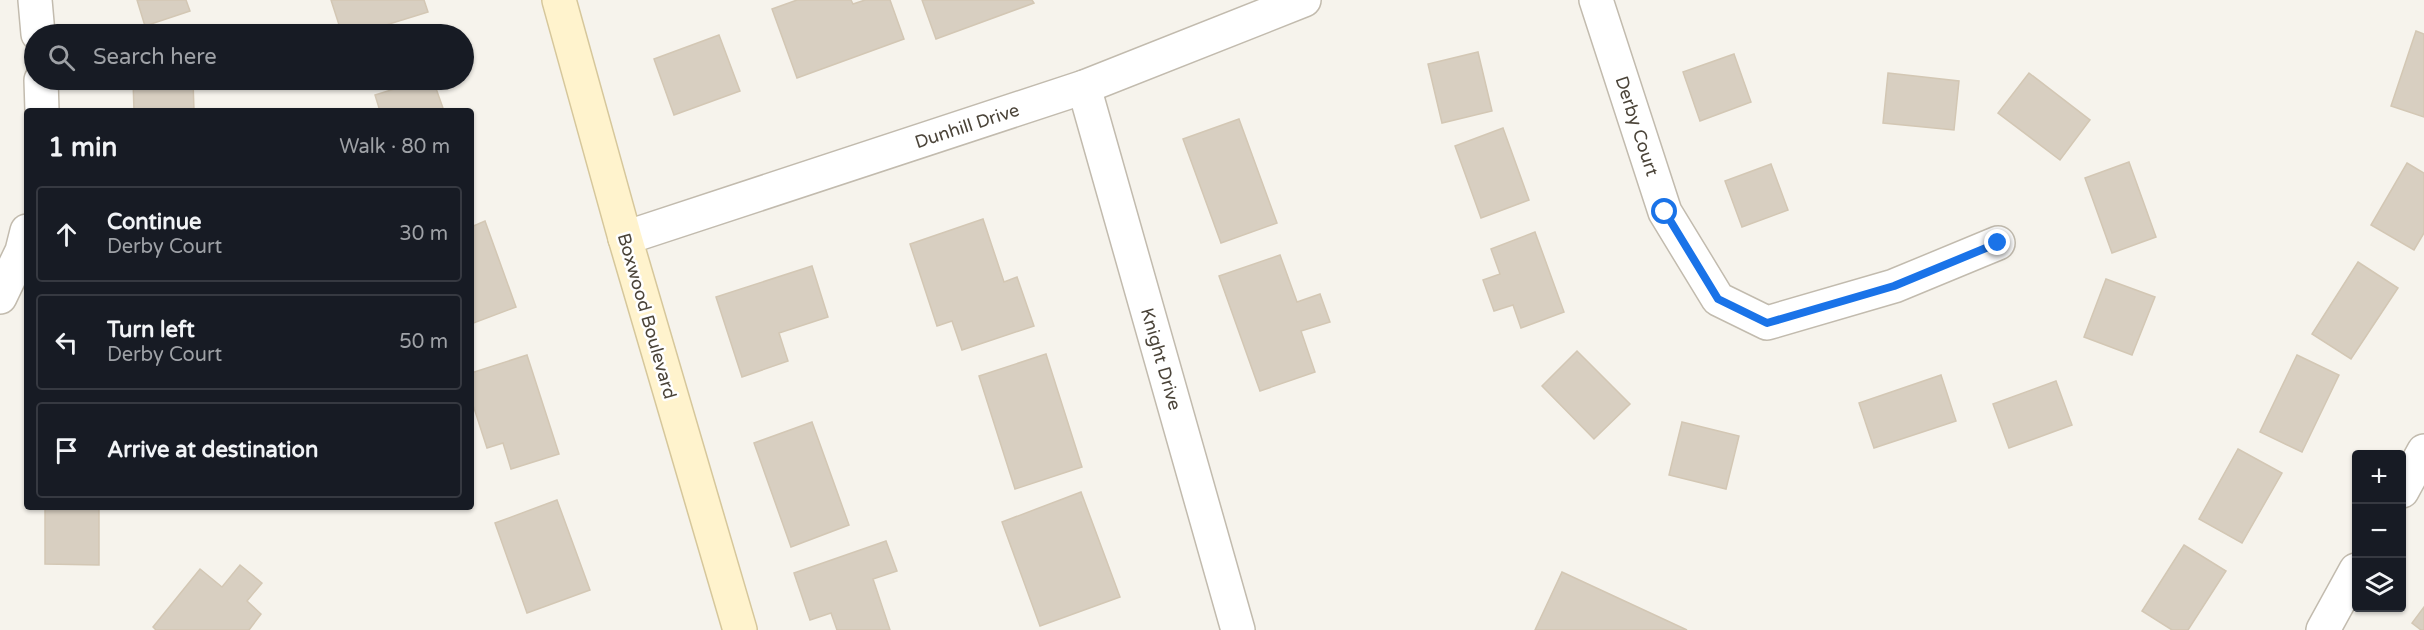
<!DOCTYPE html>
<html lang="en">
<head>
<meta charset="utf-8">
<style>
	body { margin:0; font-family:"Varela Round",sans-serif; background:#20242c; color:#f1f3f6 }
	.controls { position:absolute; right:18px; bottom:18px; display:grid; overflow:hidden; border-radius:6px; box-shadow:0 2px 4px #0004 }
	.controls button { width:54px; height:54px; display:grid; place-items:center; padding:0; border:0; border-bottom:2px solid #363941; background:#171b24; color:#f1f3f6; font:30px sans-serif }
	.stop { position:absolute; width:18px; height:18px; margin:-14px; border:4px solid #1a73e8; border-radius:50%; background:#fff }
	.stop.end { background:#1a73e8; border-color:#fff; box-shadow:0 2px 6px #0008 }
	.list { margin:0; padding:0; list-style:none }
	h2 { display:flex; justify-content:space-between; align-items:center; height:78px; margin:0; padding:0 24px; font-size:26px }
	h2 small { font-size:20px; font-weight:400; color:#9ea1a6 }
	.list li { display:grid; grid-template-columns:39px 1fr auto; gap:18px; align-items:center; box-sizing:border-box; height:96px; margin:0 12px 12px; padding:0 12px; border:2px solid #363941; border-radius:6px }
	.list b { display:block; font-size:22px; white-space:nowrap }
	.list p { margin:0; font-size:20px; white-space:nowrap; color:#9ea1a6 }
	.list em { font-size:20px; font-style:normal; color:#9ea1a6 }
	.icon { flex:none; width:33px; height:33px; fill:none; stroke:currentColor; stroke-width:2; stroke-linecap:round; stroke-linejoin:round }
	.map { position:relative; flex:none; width:2424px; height:630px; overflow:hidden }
	.search { position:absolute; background:#171b24; box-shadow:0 2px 4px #0004; left:24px; top:24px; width:450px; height:66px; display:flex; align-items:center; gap:15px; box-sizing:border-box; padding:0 21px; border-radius:33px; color:#9ea1a6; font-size:22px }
	.panel { position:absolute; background:#171b24; box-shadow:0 2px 4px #0004; left:24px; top:108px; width:450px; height:402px; border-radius:6px }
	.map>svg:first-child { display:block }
</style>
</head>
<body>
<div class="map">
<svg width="2424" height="630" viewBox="0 0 2424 630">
	<rect width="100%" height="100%" fill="#f6f3ec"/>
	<!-- building -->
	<g fill="#d8cfc1" stroke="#d3c7b4" stroke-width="1.5">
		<path d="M137,0H186L190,11L145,26Z"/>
		<path d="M331,0H424L428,12L357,34H342Z"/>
		<path d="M797,0H851L853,4L865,0H890L904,39L797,78L772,9Z"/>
		<path d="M922,0H1032L1034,3L936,39Z"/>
		<path d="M2416,31L2424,34V117L2391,106Z"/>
		<path d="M719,35L740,91L674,115L654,59Z"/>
		<path d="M1478,52L1492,111L1442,123L1428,64Z"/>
		<path d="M1734,54L1751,102L1700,121L1683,72Z"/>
		<path d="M1888,73L1959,81L1954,130L1883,123Z"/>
		<path d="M2029,73L2090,120L2060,160L1998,113Z"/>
		<path d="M133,80H193L194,111H134Z"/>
		<path d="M423,80H433L444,111H380L375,95Z"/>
		<path d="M1239,119L1277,223L1221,243L1183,139Z"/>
		<path d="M1503,128L1529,200L1481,218L1455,146Z"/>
		<path d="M2129,162L2156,237L2112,253L2085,178Z"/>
		<path d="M2407,163L2424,173V233L2414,250L2371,225Z"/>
		<path d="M1771,164L1788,210L1742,227L1725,181Z"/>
		<path d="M983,219L1004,282L1017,277L1034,326L962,350L952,321L937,326L910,244Z"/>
		<path d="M485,221L516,307L471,324V227Z"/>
		<path d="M1535,232L1564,312L1521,328L1513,305L1494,311L1483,280L1500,274L1491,249Z"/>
		<path d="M1280,255L1297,302L1320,294L1330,322L1301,331L1315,372L1260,391L1219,276Z"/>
		<path d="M2358,262L2398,288L2351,359L2312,334Z"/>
		<path d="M812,266L828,317L779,333L788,361L742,377L716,297Z"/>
		<path d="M2106,279L2155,297L2132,355L2084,337Z"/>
		<path d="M1577,351L1630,404L1594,439L1542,386Z"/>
		<path d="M1046,354L1082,467L1015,489L979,376Z"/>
		<path d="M527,355L559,454L511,469L503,443L487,448L471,399V373Z"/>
		<path d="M2297,355L2339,375L2302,452L2260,432Z"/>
		<path d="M1941,375L1956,421L1874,448L1859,403Z"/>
		<path d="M2056,381L2072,425L2009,448L1993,404Z"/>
		<path d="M812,422L849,525L791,547L754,443Z"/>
		<path d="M1682,422L1739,436L1726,489L1669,475Z"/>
		<path d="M2238,449L2282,473L2242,543L2199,519Z"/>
		<path d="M1081,492L1120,597L1040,626L1002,522Z"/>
		<path d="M557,500L590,590L527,613L495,523Z"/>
		<path d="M45,507H99V565L45,564Z"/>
		<path d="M886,541L897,571L873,579L890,630H837L831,613L810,620L794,573Z"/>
		<path d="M2184,545L2226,571L2188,630H2172L2142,611Z"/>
		<path d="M240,565L262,583L247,601L261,614L249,630H156L153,627L200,569L222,587Z"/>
		<path d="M1562,572L1687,630H1535Z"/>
		<path d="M2424,607V630H2421L2412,623Z"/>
	</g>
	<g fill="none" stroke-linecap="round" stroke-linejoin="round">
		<defs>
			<g id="street">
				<path d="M35,0L38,34"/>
				<path d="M1596,0L1665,212L1718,299L1767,323L1894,286L1998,243"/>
				<path d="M41,80L42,111"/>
				<path d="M1084,87L1238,630"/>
				<path d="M625,238L1084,87L1304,0"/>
				<path d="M0,297L22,251L27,231"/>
				<path d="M2402,491L2424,451"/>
				<path d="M2323,630L2356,570"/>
			</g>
			<path id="secondary" d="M559,0L625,238L740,630"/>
		</defs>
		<!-- street casing -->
		<use href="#street" stroke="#c2bbae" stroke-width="36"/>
		<!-- secondary casing -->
		<use href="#secondary" stroke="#d6c79b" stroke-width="36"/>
		<!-- street -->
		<use href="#street" stroke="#fff" stroke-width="33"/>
		<!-- secondary -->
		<use href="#secondary" stroke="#fff3cd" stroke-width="33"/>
	</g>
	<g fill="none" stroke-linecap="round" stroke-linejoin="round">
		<!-- route -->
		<path stroke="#1a73e8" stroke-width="8" d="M1665,212L1718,299L1767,323L1894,286L1998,243"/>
	</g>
	<g text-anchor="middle" stroke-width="5" stroke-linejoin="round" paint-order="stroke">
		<!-- street labels -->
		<g font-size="18" fill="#4b4439" stroke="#fff">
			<text transform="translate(967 126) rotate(-18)" y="6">Dunhill Drive</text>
			<text transform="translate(1637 126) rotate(72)" y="6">Derby Court</text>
			<text transform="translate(647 316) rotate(74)" y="6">Boxwood Boulevard</text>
			<text transform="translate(1161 359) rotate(74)" y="6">Knight Drive</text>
		</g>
	</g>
</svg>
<div class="controls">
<button>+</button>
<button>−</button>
<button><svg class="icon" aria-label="layers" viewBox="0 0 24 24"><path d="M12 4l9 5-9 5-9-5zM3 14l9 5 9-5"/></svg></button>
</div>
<div class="stop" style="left:1665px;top:212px"></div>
<div class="stop end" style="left:1998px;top:243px"></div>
<div class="search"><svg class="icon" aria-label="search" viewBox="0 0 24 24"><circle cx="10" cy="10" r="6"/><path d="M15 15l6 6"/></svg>Search here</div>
<section class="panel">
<h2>1 min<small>Walk · 80 m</small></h2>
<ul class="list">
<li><svg class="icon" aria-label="ahead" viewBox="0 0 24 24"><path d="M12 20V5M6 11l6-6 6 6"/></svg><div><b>Continue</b><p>Derby Court</p></div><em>30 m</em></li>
<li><svg class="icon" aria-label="left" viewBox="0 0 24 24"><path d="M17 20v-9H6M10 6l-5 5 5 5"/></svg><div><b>Turn left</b><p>Derby Court</p></div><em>50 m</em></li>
<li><svg class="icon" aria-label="arrive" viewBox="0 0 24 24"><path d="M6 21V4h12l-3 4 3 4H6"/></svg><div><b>Arrive at destination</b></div></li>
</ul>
</section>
</div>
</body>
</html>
